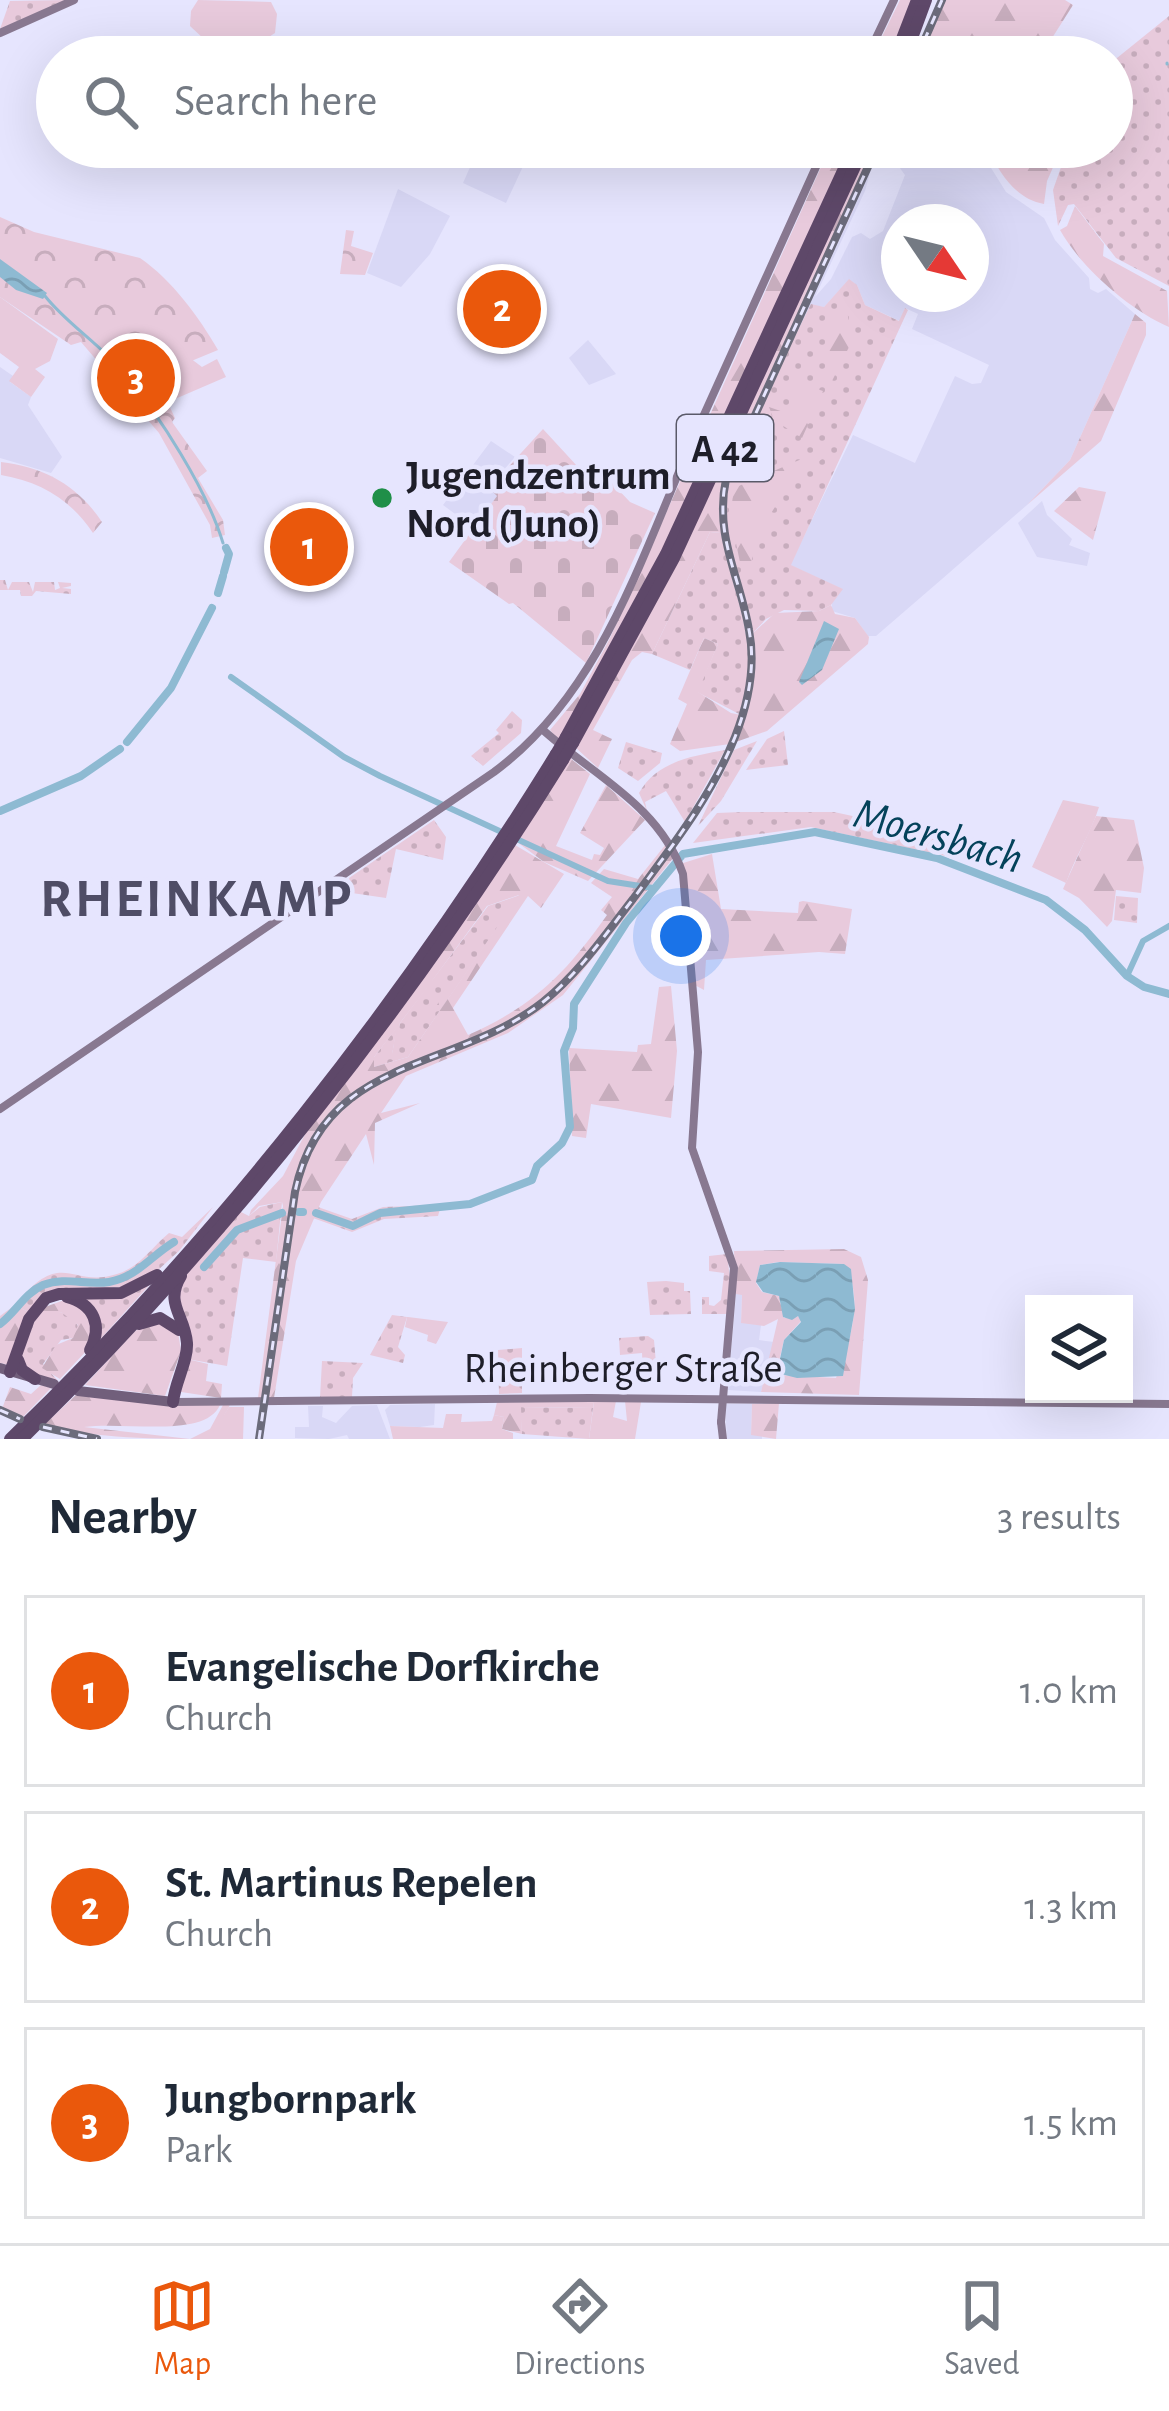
<!DOCTYPE html>
<html lang="en">
<head>
<meta charset="utf-8">
<style>
	body { margin:0; font-family:"Alegreya Sans",sans-serif; background:#f6f6f7; color:#1f2937 }
	.controls { position:absolute; right:36px; bottom:36px; display:grid; overflow:hidden; border-radius:0px; box-shadow:0 12px 48px #0002 }
	.controls button { width:108px; height:108px; display:grid; place-items:center; padding:0; border:0; border-bottom:3px solid #e0e1e3; background:#fff; color:#1f2937; font:60px sans-serif }
	.compass { position:absolute; left:881px; top:204px; width:108px; height:108px; border-radius:50%; background:#fff; box-shadow:0 12px 48px #0002; rotate:125deg }
	.you { position:absolute; left:681px; top:936px; width:42px; height:42px; margin:-30px; border:9px solid #fff; border-radius:50%; background:#1a73e8; box-shadow:0 0 0 18px #1a73e833 }
	.badge { display:grid; place-items:center; width:78px; height:78px; border-radius:50%; background:#ea580c; color:#fff; font-size:39px; font-weight:700 }
	.pin { position:absolute; translate:-50% -50%; border:6px solid #fff; box-shadow:0 3px 12px #0006 }
	.list { margin:0; padding:0; list-style:none }
	h2 { display:flex; justify-content:space-between; align-items:center; height:156px; margin:0; padding:0 48px; font-size:51px }
	h2 small { font-size:39px; font-weight:400; color:#747a83 }
	.list li { display:grid; grid-template-columns:78px 1fr auto; gap:36px; align-items:center; box-sizing:border-box; height:192px; margin:0 24px 24px; padding:0 24px; border:3px solid #e0e1e3; border-radius:0px }
	.list b { display:block; font-size:45px; white-space:nowrap }
	.list p { margin:0; font-size:39px; white-space:nowrap; color:#747a83 }
	.list em { font-size:39px; font-style:normal; color:#747a83 }
	.icon { flex:none; width:66px; height:66px; fill:none; stroke:currentColor; stroke-width:2; stroke-linecap:round; stroke-linejoin:round }
	.map { position:relative; flex:none; width:1169px; height:1439px; overflow:hidden }
	.search { position:absolute; background:#fff; box-shadow:0 12px 48px #0002; left:36px; right:36px; top:36px; height:132px; display:flex; align-items:center; gap:30px; box-sizing:border-box; padding:0 42px; border-radius:66px; color:#747a83; font-size:45px }
	.sheet { height:804px; background:#fff }
	nav { display:flex; justify-content:space-around; align-items:center; box-sizing:border-box; height:168px; border-top:3px solid #e0e1e3; background:#fff; font-size:33px; color:#747a83 }
	nav a { display:grid; justify-items:center; gap:6px }
	nav .on { color:#ea580c }
	.map>svg:first-child { display:block }
</style>
</head>
<body>
<div class="map">
<svg width="1169" height="1439" viewBox="0 0 1169 1439">
	<defs>
		<pattern id="grass-dots" width="8" height="8" patternUnits="userSpaceOnUse" patternTransform="scale(3)"><rect width="8" height="8" fill="#e8cadc"/><path d="M2 2h.1M6 6h.1" fill="none" stroke="#c7adbd" stroke-width="1.8" stroke-linecap="round"/></pattern>
		<pattern id="forest-firs" width="22" height="20" patternUnits="userSpaceOnUse" patternTransform="scale(3)"><rect width="22" height="20" fill="#e8cadc"/><path d="M5 1l3.5 6h-7zM16 11l3.5 6h-7z" fill="#c7adbd"/></pattern>
		<pattern id="cemetery-stones" width="16" height="16" patternUnits="userSpaceOnUse" patternTransform="scale(3)"><rect width="16" height="16" fill="#e8cadc"/><path d="M2 7V4a2 2 0 0 1 4 0v3zM10 15v-3a2 2 0 0 1 4 0v3z" fill="#c7adbd"/></pattern>
		<pattern id="park-crowns" width="20" height="18" patternUnits="userSpaceOnUse" patternTransform="scale(3)"><rect width="20" height="18" fill="#e8cadc"/><path d="M2 6a3 3 0 1 1 6 0M12 15a3 3 0 1 1 6 0" fill="none" stroke="#c7adbd"/></pattern>
		<pattern id="water-waves" width="16" height="10" patternUnits="userSpaceOnUse" patternTransform="scale(3)"><rect width="16" height="10" fill="#8ebad2"/><path d="M0 5q4-4 8 0t8 0" fill="none" stroke="#7a9fb4"/></pattern>
	</defs>
	<rect width="100%" height="100%" fill="#e6e5fe"/>
	<!-- built -->
	<g fill="#d9d8f6" fill-rule="evenodd">
		<path d="M479,147H492L525,162L506,203L463,183Z"/>
		<path d="M877,147L865,191L815,297L831,279L852,237L861,233L870,239L883,231L905,175L888,152L889,147H978L1006,192L1044,218L1055,240L1089,278L1090,289L1098,293L1106,289L1135,314L1070,460L1027,505L942,579L876,636H868L855,618L832,611V600L842,589L790,565L853,435L915,463L955,376L972,384L981,383L989,365L912,329L918,314L905,308L900,321L865,305L857,285L849,280L824,307L811,305L738,450L725,488L724,536L747,613L752,648L747,701L730,744L738,724L750,655L746,619L721,533L726,475ZM899,222H971V294H899Z"/>
		<path d="M398,189L450,216L430,254L401,287L367,273Z"/>
		<path d="M588,340L616,374L589,385L569,358Z"/>
		<path d="M0,367L13,376L10,382L31,397L28,405L62,457L51,473L0,458Z"/>
		<path d="M491,441L515,457L489,487L498,495L474,528L443,505Z"/>
		<path d="M1042,501L1047,515L1072,539L1069,545L1090,553L1087,566L1037,557L1018,523Z"/>
		<path d="M634,895L580,970L538,1008L486,1038L378,1081L350,1099L321,1130L300,1179L266,1398H263L294,1183L303,1154L318,1128L337,1105L376,1077L489,1032L532,1008L571,974Z"/>
		<path d="M736,1294H742L741,1322L761,1325L759,1340L774,1342L761,1392L728,1390Z"/>
		<path d="M435,1404L434,1425L420,1427L390,1426L385,1410L390,1405Z"/>
		<path d="M725,1404H752L751,1434L762,1435V1439H727Z"/>
		<path d="M377,1405L390,1439H349L347,1435L329,1439L295,1438V1427H309L308,1406H323L322,1417L336,1423L352,1406Z"/>
	</g>
	<!-- grass -->
	<g fill="url(#grass-dots)">
		<path d="M67,0L0,29L10,1Z"/>
		<path d="M1169,16V286L1116,258L1074,204L1068,205L1058,226L1053,190L1068,147H1112V62Z"/>
		<path d="M860,189L853,210L762,402L811,304L824,307L849,279L857,285L865,305L899,321L905,308L908,310L791,565L843,589L831,605L819,611L784,610L766,619L751,635C739,572 714,535 730,469Z"/>
		<path d="M710,532L721,533C734,600 762,643 741,715L697,692L718,644L704,638L690,670L652,654Z"/>
		<path d="M5,580L8,590L12,582H29L33,592L35,582H54L55,590L60,588L58,582L71,583V586L62,588L71,589V594L36,591L32,596H21L20,590H0V580Z"/>
		<path d="M512,711L522,720L521,733L483,766L471,756L499,733L496,730Z"/>
		<path d="M784,731L788,765L746,770L767,739Z"/>
		<path d="M757,741L721,801L698,826L734,750Z"/>
		<path d="M626,742L662,753L660,763L638,781L618,768Z"/>
		<path d="M725,750L685,822L666,791L645,802L647,811L639,793C657,761 693,756 725,750Z"/>
		<path d="M741,812H834L954,838L950,857L811,827L693,843L717,813Z"/>
		<path d="M434,820L446,837L443,860L396,849L386,898L352,893L349,878Z"/>
		<path d="M520,895L408,1057L374,1067V1057L397,1027L392,1055L400,1023L488,906Z"/>
		<path d="M1116,896L1138,898L1137,923L1114,920Z"/>
		<path d="M282,1202L276,1262L243,1258L227,1366L187,1359L177,1308L178,1285L239,1211L249,1216L260,1207Z"/>
		<path d="M441,1205L438,1216L384,1219L352,1232L313,1218L318,1207L352,1219L383,1207Z"/>
		<path d="M213,1207L179,1251L147,1280L136,1286L65,1291L30,1313L15,1305C63,1246 70,1289 117,1274C139,1268 152,1247 169,1233L182,1237Z"/>
		<path d="M727,1254L730,1278L728,1314H702V1297H709V1305L714,1306L721,1300L724,1273L709,1271V1256Z"/>
		<path d="M154,1280L95,1345L62,1295L106,1298Z"/>
		<path d="M666,1281L684,1283V1291H690L691,1314L650,1315L647,1282Z"/>
		<path d="M61,1312L74,1319L80,1330L73,1338L61,1340L43,1364L58,1381L29,1373L21,1355L35,1319Z"/>
		<path d="M392,1315L407,1317L398,1347L405,1355L403,1363L370,1355Z"/>
		<path d="M648,1336L654,1340L657,1375L643,1377L642,1353L620,1355L619,1338Z"/>
		<path d="M522,1348V1393L499,1394L498,1350Z"/>
		<path d="M322,1361L363,1363L353,1378L352,1397L320,1398Z"/>
		<path d="M520,1407L593,1408L589,1439L522,1434Z"/>
	</g>
	<!-- forest -->
	<g fill="url(#forest-firs)" fill-rule="evenodd">
		<path d="M900,0H912L890,57H872Z"/>
		<path d="M944,0H1065L1073,5L1040,57H918Z"/>
		<path d="M830,147H848L666,542L558,740L550,730L580,694L610,638Z"/>
		<path d="M870,147H877L732,457L722,495L721,533L710,532L652,654L642,652L632,660L593,730L612,739L598,768L576,748L680,557Z"/>
		<path d="M987,147H1062L1047,181L1044,204C1015,199 999,172 987,147Z"/>
		<path d="M1075,206L1104,244L1103,256L1167,291L1169,327C1130,310 1082,269 1060,230L1067,226Z"/>
		<path d="M846,304L852,341L831,383L827,326Z"/>
		<path d="M1135,314L1146,323V335L1101,441L1027,505L1070,460Z"/>
		<path d="M792,381L823,391L802,438L774,420L769,407L792,415L800,398L780,385Z"/>
		<path d="M811,455L822,459C777,493 763,520 748,573L742,572L731,519H736L738,504L732,503L734,488Z"/>
		<path d="M1079,487L1106,492L1093,540L1054,511Z"/>
		<path d="M831,605L835,614L855,618L869,637L868,644L767,731L733,743L751,679V635L775,613L819,611Z"/>
		<path d="M704,638L718,644L698,692L731,713L741,715L730,744L680,751L670,744L687,704L678,699Z"/>
		<path d="M570,758L590,774L556,846L592,860L594,854L600,855L604,848L580,833L606,785L645,820L588,881L544,862L517,842Z"/>
		<path d="M1096,816L1134,820L1144,868L1141,893L1116,890L1112,921L1107,927L1079,898L1063,889Z"/>
		<path d="M666,844L669,849C631,899 594,959 544,998C451,1073 336,1047 294,1183L263,1398H258L283,1206L282,1202L259,1206L249,1216L251,1210L283,1176L311,1123L515,845L564,874L541,908L528,896L453,1008L468,1035C534,1006 566,973 607,915L601,910L612,897L591,883L604,869L638,879ZM519,895L408,1057L374,1067V1057L396,1029L392,1056L395,1055L400,1023L431,983L435,1005H439L432,981L487,906Z"/>
		<path d="M671,851L674,857L563,995L508,1033L406,1076L381,1113L420,1103L375,1123L374,1165L366,1134L321,1202L296,1261L274,1398H266L298,1186C337,1051 447,1078 539,1007C593,966 630,904 671,851Z"/>
		<path d="M712,854L721,909L798,913L799,902L803,901L852,909L845,954L819,952L706,960L704,990L691,983L680,864Z"/>
		<path d="M671,986L677,1051L671,1118L591,1104L586,1138L572,1136L569,1048L637,1052L638,1045L651,1044L659,987Z"/>
		<path d="M844,1249L861,1257L868,1280L859,1395L761,1392L778,1319L764,1326L741,1323L742,1295L736,1294L734,1251ZM778,1262L844,1264C865,1300 850,1341 836,1378L779,1375L777,1370L784,1340L801,1321L798,1316L784,1318L779,1296L762,1292L756,1283L760,1265Z"/>
		<path d="M67,1299L90,1313V1347L60,1379L42,1368L56,1345L73,1338L78,1325L61,1312L42,1323L35,1319L45,1307Z"/>
		<path d="M15,1305L30,1313L9,1365L0,1363V1316Z"/>
		<path d="M151,1320L178,1332L181,1351L165,1396L85,1385L134,1332Z"/>
		<path d="M187,1359L208,1364L206,1381L222,1384L221,1398L181,1392Z"/>
		<path d="M41,1385L51,1388L22,1418L2,1409L10,1387L31,1394Z"/>
		<path d="M77,1394L220,1405C205,1439 125,1421 84,1427L190,1439L210,1429L223,1405L230,1404L229,1407L211,1439C156,1439 98,1439 44,1425Z"/>
		<path d="M497,1402H594L593,1408L521,1407L522,1434L502,1429L504,1417L494,1415Z"/>
		<path d="M779,1403L776,1439L751,1435L752,1404Z"/>
	</g>
	<!-- cemetery -->
	<path fill="url(#cemetery-stones)" d="M543,429L601,492L612,483L630,502L655,513L586,663L513,603L509,604L449,562L497,496L489,488Z"/>
	<!-- park -->
	<g fill="url(#park-crowns)">
		<path d="M0,217L34,232L140,258C172,280 199,317 218,350L155,376L175,418L172,422L207,471L198,478L223,520L225,535L212,538L210,525L159,433L81,342L71,345L0,297Z"/>
		<path d="M346,230L354,231L351,246L373,253L365,275L340,274Z"/>
		<path d="M1,462C45,467 78,486 102,522L93,533C70,499 41,482 1,475Z"/>
	</g>
	<!-- garden -->
	<g fill="#e8cadc">
		<path d="M198,0L271,2L277,14L275,33L261,42L205,40L190,26L191,11Z"/>
		<path d="M0,297L58,339L50,361L35,369L45,377L31,397L9,381L19,367L0,353Z"/>
		<path d="M166,343L184,359L190,358L202,367L217,359L226,377L168,402L155,374L141,362Z"/>
		<path d="M1063,800L1099,807C1090,835 1076,855 1066,883L1032,867Z"/>
		<path d="M407,1317H408L448,1322L436,1344L427,1341L428,1335L405,1327Z"/>
		<path d="M616,1401L613,1417L627,1421L625,1401L641,1402L635,1439H589L594,1402Z"/>
		<path d="M229,1407H244L243,1439H209Z"/>
		<path d="M446,1414H462L461,1422L492,1421L494,1415L504,1417L502,1429L513,1433V1439H393L390,1426L443,1428Z"/>
	</g>
	<!-- water -->
	<g fill="url(#water-waves)">
		<path d="M0,259L47,293L43,299L16,290L0,277Z"/>
		<path d="M824,621L839,629L822,670L802,685L799,682Z"/>
		<path d="M780,1262L844,1264L851,1269L855,1309L843,1376L797,1378L777,1373L784,1340L801,1322L798,1316L792,1320L783,1317L779,1296L763,1292L756,1282L760,1265Z"/>
	</g>
	<g fill="none" stroke-linecap="round" stroke-linejoin="round">
		<!-- stream -->
		<g stroke="#8ebad2" stroke-width="3">
			<path d="M1167,63V64"/>
			<path d="M45,296C67,324 100,344 124,373C160,416 207,490 223,543"/>
		</g>
		<!-- canal -->
		<g stroke="#8ebad2" stroke-width="6">
			<path d="M231,677L344,757L380,776L608,881L653,888"/>
			<path d="M1127,976L1143,941L1169,926"/>
		</g>
		<!-- river -->
		<g stroke="#8ebad2" stroke-width="8">
			<path d="M224,572L229,554L226,548"/>
			<path d="M218,593L223,576"/>
			<path d="M127,742L171,688L212,608"/>
			<path d="M0,811L81,776L120,749"/>
			<path d="M299,1212H303"/>
			<path d="M316,1213L353,1226L380,1213L470,1204L532,1180L537,1166L562,1143L570,1127L564,1051L573,1028L574,1004L626,923L683,854L815,832L937,858L1046,900L1085,930L1127,976L1144,987L1169,994"/>
			<path d="M204,1267L237,1230L282,1213"/>
			<path d="M0,1324C15,1313 25,1293 43,1285C66,1276 86,1286 109,1282C137,1277 152,1255 174,1242"/>
		</g>
		<!-- secondary -->
		<g stroke="#887890" stroke-width="8">
			<path d="M0,33L74,0"/>
			<path d="M867,57L894,0"/>
			<path d="M543,730C594,776 659,805 683,874L698,1052L692,1148L734,1268L721,1422"/>
			<path d="M0,1109L494,772C601,693 641,557 693,439C737,342 781,244 825,147"/>
			<path d="M174,1402L590,1398L1169,1404"/>
			<path d="M721,1422L723,1439"/>
		</g>
		<!-- primary -->
		<g stroke="#715f7b" stroke-width="10">
			<path d="M0,1368L54,1384"/>
			<path d="M78,1391L173,1402"/>
		</g>
		<!-- highway -->
		<g stroke="#5e4869" stroke-width="12">
			<path d="M895,57L917,0"/>
			<path d="M905,57L926,0"/>
			<path d="M566,737L666,554L854,147"/>
			<path d="M573,743L674,558L864,147"/>
			<path d="M67,1297C94,1304 103,1326 90,1350"/>
			<path d="M139,1324L160,1318L179,1330"/>
			<path d="M18,1360L22,1370L35,1379"/>
			<path d="M10,1372L29,1319L46,1298L59,1294L121,1293L157,1275"/>
			<path d="M173,1402C175,1382 188,1361 187,1343C185,1315 164,1304 181,1276"/>
			<path d="M10,1439C215,1242 406,997 556,754"/>
			<path d="M22,1439C228,1237 411,1005 563,760"/>
		</g>
		<defs>
			<g id="rail">
				<path d="M917,57L942,0"/>
				<path d="M0,1410L20,1419"/>
				<path d="M43,1427L97,1439"/>
				<path d="M259,1439L295,1192C323,1055 454,1072 543,1002C579,973 605,935 633,899C672,846 710,799 735,737C748,704 756,666 749,630C740,577 714,536 726,479L877,147"/>
			</g>
		</defs>
		<!-- rail casing -->
		<use href="#rail" stroke="#6b6b7b" stroke-width="8"/>
		<!-- rail -->
		<use href="#rail" stroke="#e6e5fe" stroke-width="3" stroke-dasharray="9" stroke-linecap="butt"/>
		<!-- highway-bridge -->
		<g stroke="#5e4869" stroke-width="12">
			<path d="M556,754L566,737"/>
			<path d="M563,760L573,743"/>
		</g>
	</g>
	<!-- markers -->
	<circle fill="#1f8f48" stroke="#e6e5fe" stroke-width="4.5" cx="382" cy="498" r="12"/>
	<g text-anchor="middle" stroke-width="9" stroke-linejoin="round" paint-order="stroke">
		<!-- shield labels -->
		<rect fill="#e6e5fe" stroke="#5a5a69" stroke-width="3" x="677" y="415" width="96" height="66" rx="9"/>
		<g font-size="39" font-weight="bold" fill="#1e1e29">
			<text x="725" y="462">A 42</text>
		</g>
		<!-- poi labels -->
		<g font-size="42" font-weight="bold" fill="#1e1e29" stroke="#e6e5fe" text-anchor="start">
			<text x="406" y="489">Jugendzentrum<tspan x="406" dy="48">Nord (Juno)</tspan></text>
		</g>
		<!-- street labels -->
		<g font-size="42" fill="#1e1e29" stroke="#e6e5fe">
			<text x="623" y="1382">Rheinberger Straße</text>
		</g>
		<!-- water labels -->
		<g font-size="45" font-style="italic" fill="#04425a" stroke="#e6e5fe">
			<text transform="translate(939 834) rotate(16)" y="16">Moersbach</text>
		</g>
		<!-- district labels -->
		<g font-size="54" font-weight="bold" letter-spacing="3" fill="#4f4d66" stroke="#e6e5fe">
			<text x="197" y="916">RHEINKAMP</text>
		</g>
	</g>
</svg>
<div class="controls">
<button><svg class="icon" aria-label="layers" viewBox="0 0 24 24"><path d="M12 4l9 5-9 5-9-5zM3 14l9 5 9-5"/></svg></button>
</div>
<svg class="compass" viewBox="-18 -18 36 36"><path d="M0-13l5 13h-10z" fill="#e53935"/><path d="M0 13l5-13h-10z" fill="#747a83"/></svg>
<div class="you"></div>
<div class="pin badge" style="left:309px;top:547px">1</div>
<div class="pin badge" style="left:502px;top:309px">2</div>
<div class="pin badge" style="left:136px;top:378px">3</div>
<div class="search"><svg class="icon" aria-label="search" viewBox="0 0 24 24"><circle cx="10" cy="10" r="6"/><path d="M15 15l6 6"/></svg>Search here</div>
</div>
<section class="sheet">
<h2>Nearby<small>3 results</small></h2>
<ul class="list">
<li><span class="badge">1</span><div><b>Evangelische Dorfkirche</b><p>Church</p></div><em>1.0 km</em></li>
<li><span class="badge">2</span><div><b>St. Martinus Repelen</b><p>Church</p></div><em>1.3 km</em></li>
<li><span class="badge">3</span><div><b>Jungbornpark</b><p>Park</p></div><em>1.5 km</em></li>
</ul>
</section>
<nav>
<a class="on"><svg class="icon" aria-label="map" viewBox="0 0 24 24"><path d="M3 6l6-2 6 2 6-2v14l-6 2-6-2-6 2zM9 4v14M15 6v14"/></svg>Map</a>
<a><svg class="icon" aria-label="directions" viewBox="0 0 24 24"><path d="M12 3l9 9-9 9-9-9zM9 14v-3h6M13 9l2 2-2 2"/></svg>Directions</a>
<a><svg class="icon" aria-label="saved" viewBox="0 0 24 24"><path d="M7 4h10v16l-5-4-5 4z"/></svg>Saved</a>
</nav>
</body>
</html>
